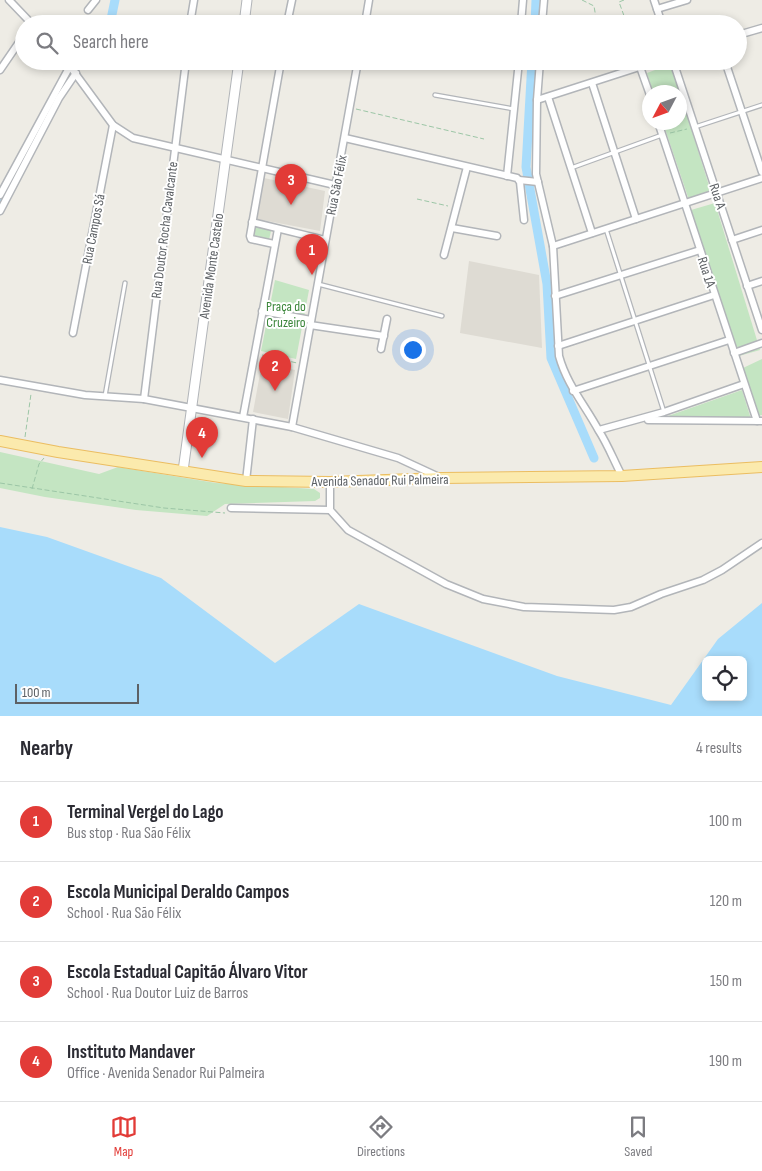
<!DOCTYPE html>
<html lang="en">
<head>
<meta charset="utf-8">
<style>
	body { margin:0; font-family:"Sofia Sans Condensed",sans-serif; background:#f2f2f3; color:#2b2b33 }
	.controls { position:absolute; right:15px; bottom:15px; display:grid; overflow:hidden; border-radius:8px; box-shadow:0 2px 8px #0003 }
	.controls button { width:45px; height:45px; display:grid; place-items:center; padding:0; border:0; border-bottom:1px solid #e1e1e2; background:#fff; color:#2b2b33; font:25px sans-serif }
	.compass { position:absolute; left:642px; top:85px; width:45px; height:45px; border-radius:50%; background:#fff; box-shadow:0 2px 8px #0003; rotate:229deg }
	.scale { position:absolute; left:15px; bottom:12px; width:124px; box-sizing:border-box; padding-left:5px; border:2px solid #5d6165; border-top:0; font-size:14px; line-height:18px; white-space:nowrap; color:#5d6165; -webkit-text-stroke:4px #fff; paint-order:stroke }
	.you { position:absolute; left:412px; top:349px; width:18px; height:18px; margin:-12px; border:4px solid #fff; border-radius:50%; background:#1a73e8; box-shadow:0 0 0 8px #1a73e833 }
	.badge { display:grid; place-items:center; width:32px; height:32px; border-radius:50%; background:#e23b37; color:#fff; font-size:16px; font-weight:700 }
	.pin { position:absolute; translate:-50% -41px; filter:drop-shadow(0 1px 2px #0008) }
	.pin::after { content:''; position:absolute; top:26px; width:18px; height:15px; background:inherit; clip-path:polygon(0 0,100% 0,50% 100%) }
	.list { margin:0; padding:0; list-style:none }
	h2 { display:flex; justify-content:space-between; align-items:center; height:65px; margin:0; padding:0 20px; font-size:21px }
	h2 small { font-size:16px; font-weight:400; color:#7c7c81 }
	.list li { display:grid; grid-template-columns:32px 1fr auto; gap:15px; align-items:center; box-sizing:border-box; height:80px; padding:0 20px; border-top:1px solid #e1e1e2 }
	.list b { display:block; font-size:19px; white-space:nowrap }
	.list p { margin:0; font-size:16px; white-space:nowrap; color:#7c7c81 }
	.list em { font-size:16px; font-style:normal; color:#7c7c81 }
	.icon { flex:none; width:28px; height:28px; fill:none; stroke:currentColor; stroke-width:2; stroke-linecap:round; stroke-linejoin:round }
	.map { position:relative; flex:none; width:762px; height:716px; overflow:hidden }
	.search { position:absolute; background:#fff; box-shadow:0 2px 8px #0003; left:15px; right:15px; top:15px; height:55px; display:flex; align-items:center; gap:12px; box-sizing:border-box; padding:0 18px; border-radius:28px; color:#7c7c81; font-size:19px }
	.sheet { height:385px; background:#fff }
	nav { display:flex; justify-content:space-around; align-items:center; box-sizing:border-box; height:70px; border-top:1px solid #e1e1e2; background:#fff; font-size:14px; color:#7c7c81 }
	nav a { display:grid; justify-items:center; gap:2px }
	nav .on { color:#e23b37 }
	.map>svg:first-child { display:block }
</style>
</head>
<body>
<div class="map">
<svg width="762" height="716" viewBox="0 0 762 716">
	<rect width="100%" height="100%" fill="#eeece5"/>
	<!-- education -->
	<g fill="#dedbd3">
		<path d="M264,178L325,191L320,231L257,219Z"/>
		<path d="M469,261L539,275L542,348L460,333Z"/>
		<path d="M262,363L295,370L288,419L253,412Z"/>
	</g>
	<!-- park -->
	<g fill="#c4e5c2">
		<path d="M671,64L679,92H653L647,73Z"/>
		<path d="M680,93L711,192L689,200L663,123L680,122Z"/>
		<path d="M715,203L760,350L739,356L691,210Z"/>
		<path d="M255,226L271,231L269,240L252,237Z"/>
		<path d="M275,280L309,290L296,359L261,351Z"/>
		<path d="M762,359V415L757,416L743,368Z"/>
		<path d="M742,390L751,419L668,416Z"/>
		<path d="M0,452L99,474L118,467L216,483L314,489L320,493V498L315,501L225,504L207,516L136,510L45,497L0,488Z"/>
	</g>
	<!-- water -->
	<path fill="#a8dcfb" fill-rule="evenodd" d="M0,527L47,537L161,578L275,663L359,604L557,676L671,705L718,639L762,603V716H0ZM706,660H743V697H706Z"/>
	<g fill="none" stroke-linecap="round" stroke-linejoin="round">
		<!-- canal -->
		<g stroke="#a8dcfb" stroke-width="9">
			<path d="M110,24L115,0"/>
			<path d="M535,24L536,0"/>
			<path d="M532,61L526,167L547,284L551,358L594,458"/>
			<path d="M82,62L83,61"/>
			<path d="M54,101L69,75"/>
			<path d="M0,201L7,187"/>
		</g>
		<defs>
			<g id="service">
				<path d="M435,95L514,109"/>
				<path d="M695,127L762,105"/>
				<path d="M571,168L662,135"/>
				<path d="M606,229L664,412"/>
				<path d="M318,284L442,316"/>
				<path d="M105,396L125,283"/>
			</g>
			<g id="minor">
				<path d="M9,0L32,24"/>
				<path d="M654,0L662,24"/>
				<path d="M657,9L687,0"/>
				<path d="M88,10L96,0"/>
				<path d="M190,24L194,0"/>
				<path d="M287,24L292,0"/>
				<path d="M365,24L369,0"/>
				<path d="M521,24L523,0"/>
				<path d="M542,24L544,0"/>
				<path d="M738,35L762,28"/>
				<path d="M66,61L113,125L133,138L335,185"/>
				<path d="M540,61L537,100L536,174L553,246L559,356C567,385 585,405 599,431C608,445 614,461 622,476"/>
				<path d="M673,61L762,330"/>
				<path d="M725,61L762,172"/>
				<path d="M640,67L650,95"/>
				<path d="M0,70L24,35"/>
				<path d="M592,83L636,219"/>
				<path d="M548,97L592,233"/>
				<path d="M537,100L658,61"/>
				<path d="M658,122L757,421"/>
				<path d="M345,138L517,178L520,182L524,220"/>
				<path d="M507,176L519,61"/>
				<path d="M519,180L538,182"/>
				<path d="M0,195L70,66"/>
				<path d="M0,211L59,98L76,73"/>
				<path d="M252,222L325,240"/>
				<path d="M452,228L497,236"/>
				<path d="M732,240L762,230"/>
				<path d="M274,244L251,239L250,236L281,61"/>
				<path d="M553,246L762,178"/>
				<path d="M444,255L467,167"/>
				<path d="M747,286L762,281"/>
				<path d="M555,296L700,250"/>
				<path d="M262,311L311,320"/>
				<path d="M310,325L384,336"/>
				<path d="M73,333L113,125"/>
				<path d="M558,346L714,295"/>
				<path d="M381,349L387,319"/>
				<path d="M734,353L762,343"/>
				<path d="M0,380L85,395L144,399L292,427L398,458L439,477"/>
				<path d="M573,391L729,340"/>
				<path d="M144,399L186,61"/>
				<path d="M243,417L278,229"/>
				<path d="M648,420L762,421"/>
				<path d="M292,427L358,61"/>
				<path d="M599,430L664,412L744,384"/>
				<path d="M246,481L253,419"/>
				<path d="M330,482V510L348,530L446,584L483,599L524,607L614,610L631,607L661,594L703,580L722,570L762,543"/>
				<path d="M231,508L330,510"/>
			</g>
			<g id="tertiary">
				<path d="M244,24L247,0"/>
				<path d="M183,471L239,61"/>
			</g>
			<path id="primary" d="M0,441L58,452L246,481L330,482L442,478L622,476L762,467"/>
		</defs>
		<!-- service casing -->
		<use href="#service" stroke="#b2b5b9" stroke-width="5.5"/>
		<!-- minor casing -->
		<use href="#minor" stroke="#b2b5b9" stroke-width="9"/>
		<!-- tertiary casing -->
		<use href="#tertiary" stroke="#b2b5b9" stroke-width="11"/>
		<!-- primary casing -->
		<use href="#primary" stroke="#ebbd61" stroke-width="12"/>
		<!-- path -->
		<g stroke="#9cc6a6" stroke-width="1" stroke-dasharray="5 2.5" stroke-linecap="butt">
			<path d="M582,0L594,6L597,24"/>
			<path d="M624,0L619,2L627,24"/>
			<path d="M609,61L612,68"/>
			<path d="M356,109L484,139"/>
			<path d="M670,133L687,129"/>
			<path d="M417,199L448,206"/>
			<path d="M262,355L297,363"/>
			<path d="M25,437L31,394"/>
			<path d="M0,483L164,508L225,513"/>
			<path d="M32,489L39,464L44,458"/>
		</g>
		<!-- service -->
		<use href="#service" stroke="#fff" stroke-width="3"/>
		<!-- minor -->
		<use href="#minor" stroke="#fff" stroke-width="6"/>
		<!-- tertiary -->
		<use href="#tertiary" stroke="#fff" stroke-width="9"/>
		<!-- primary -->
		<use href="#primary" stroke="#fbeaad" stroke-width="10"/>
	</g>
	<g text-anchor="middle" stroke-width="4" stroke-linejoin="round" paint-order="stroke">
		<!-- street labels -->
		<g font-size="14" fill="#5d6165" stroke="#fff">
			<text transform="translate(336 185) rotate(-79)" y="5">Rua São Félix</text>
			<text transform="translate(718 196) rotate(72)" y="5">Rua A</text>
			<text transform="translate(93 229) rotate(-79)" y="5">Rua Campos Sá</text>
			<text transform="translate(164 230) rotate(-83)" y="5">Rua Doutor Rocha Cavalcante</text>
			<text transform="translate(211 266) rotate(-82)" y="5">Avenida Monte Castelo</text>
			<text transform="translate(707 272) rotate(72)" y="5">Rua 1A</text>
			<text transform="translate(380 480) rotate(-1)" y="5">Avenida Senador Rui Palmeira</text>
		</g>
		<!-- park labels -->
		<g font-size="14" fill="#3b863a" stroke="#fff">
			<text x="286" y="311">Praça do<tspan x="286" dy="16">Cruzeiro</tspan></text>
		</g>
	</g>
</svg>
<div class="controls">
<button><svg class="icon" aria-label="locate" viewBox="0 0 24 24"><circle cx="12" cy="12" r="6"/><path d="M12 2v4M12 18v4M2 12h4M18 12h4"/></svg></button>
</div>
<svg class="compass" viewBox="-18 -18 36 36"><path d="M0-13l5 13h-10z" fill="#e53935"/><path d="M0 13l5-13h-10z" fill="#7c7c81"/></svg>
<div class="scale">100 m</div>
<div class="you"></div>
<div class="pin badge" style="left:312px;top:275px">1</div>
<div class="pin badge" style="left:275px;top:391px">2</div>
<div class="pin badge" style="left:291px;top:205px">3</div>
<div class="pin badge" style="left:202px;top:458px">4</div>
<div class="search"><svg class="icon" aria-label="search" viewBox="0 0 24 24"><circle cx="10" cy="10" r="6"/><path d="M15 15l6 6"/></svg>Search here</div>
</div>
<section class="sheet">
<h2>Nearby<small>4 results</small></h2>
<ul class="list">
<li><span class="badge">1</span><div><b>Terminal Vergel do Lago</b><p>Bus stop · Rua São Félix</p></div><em>100 m</em></li>
<li><span class="badge">2</span><div><b>Escola Municipal Deraldo Campos</b><p>School · Rua São Félix</p></div><em>120 m</em></li>
<li><span class="badge">3</span><div><b>Escola Estadual Capitão Álvaro Vitor</b><p>School · Rua Doutor Luiz de Barros</p></div><em>150 m</em></li>
<li><span class="badge">4</span><div><b>Instituto Mandaver</b><p>Office · Avenida Senador Rui Palmeira</p></div><em>190 m</em></li>
</ul>
</section>
<nav>
<a class="on"><svg class="icon" aria-label="map" viewBox="0 0 24 24"><path d="M3 6l6-2 6 2 6-2v14l-6 2-6-2-6 2zM9 4v14M15 6v14"/></svg>Map</a>
<a><svg class="icon" aria-label="directions" viewBox="0 0 24 24"><path d="M12 3l9 9-9 9-9-9zM9 14v-3h6M13 9l2 2-2 2"/></svg>Directions</a>
<a><svg class="icon" aria-label="saved" viewBox="0 0 24 24"><path d="M7 4h10v16l-5-4-5 4z"/></svg>Saved</a>
</nav>
</body>
</html>
